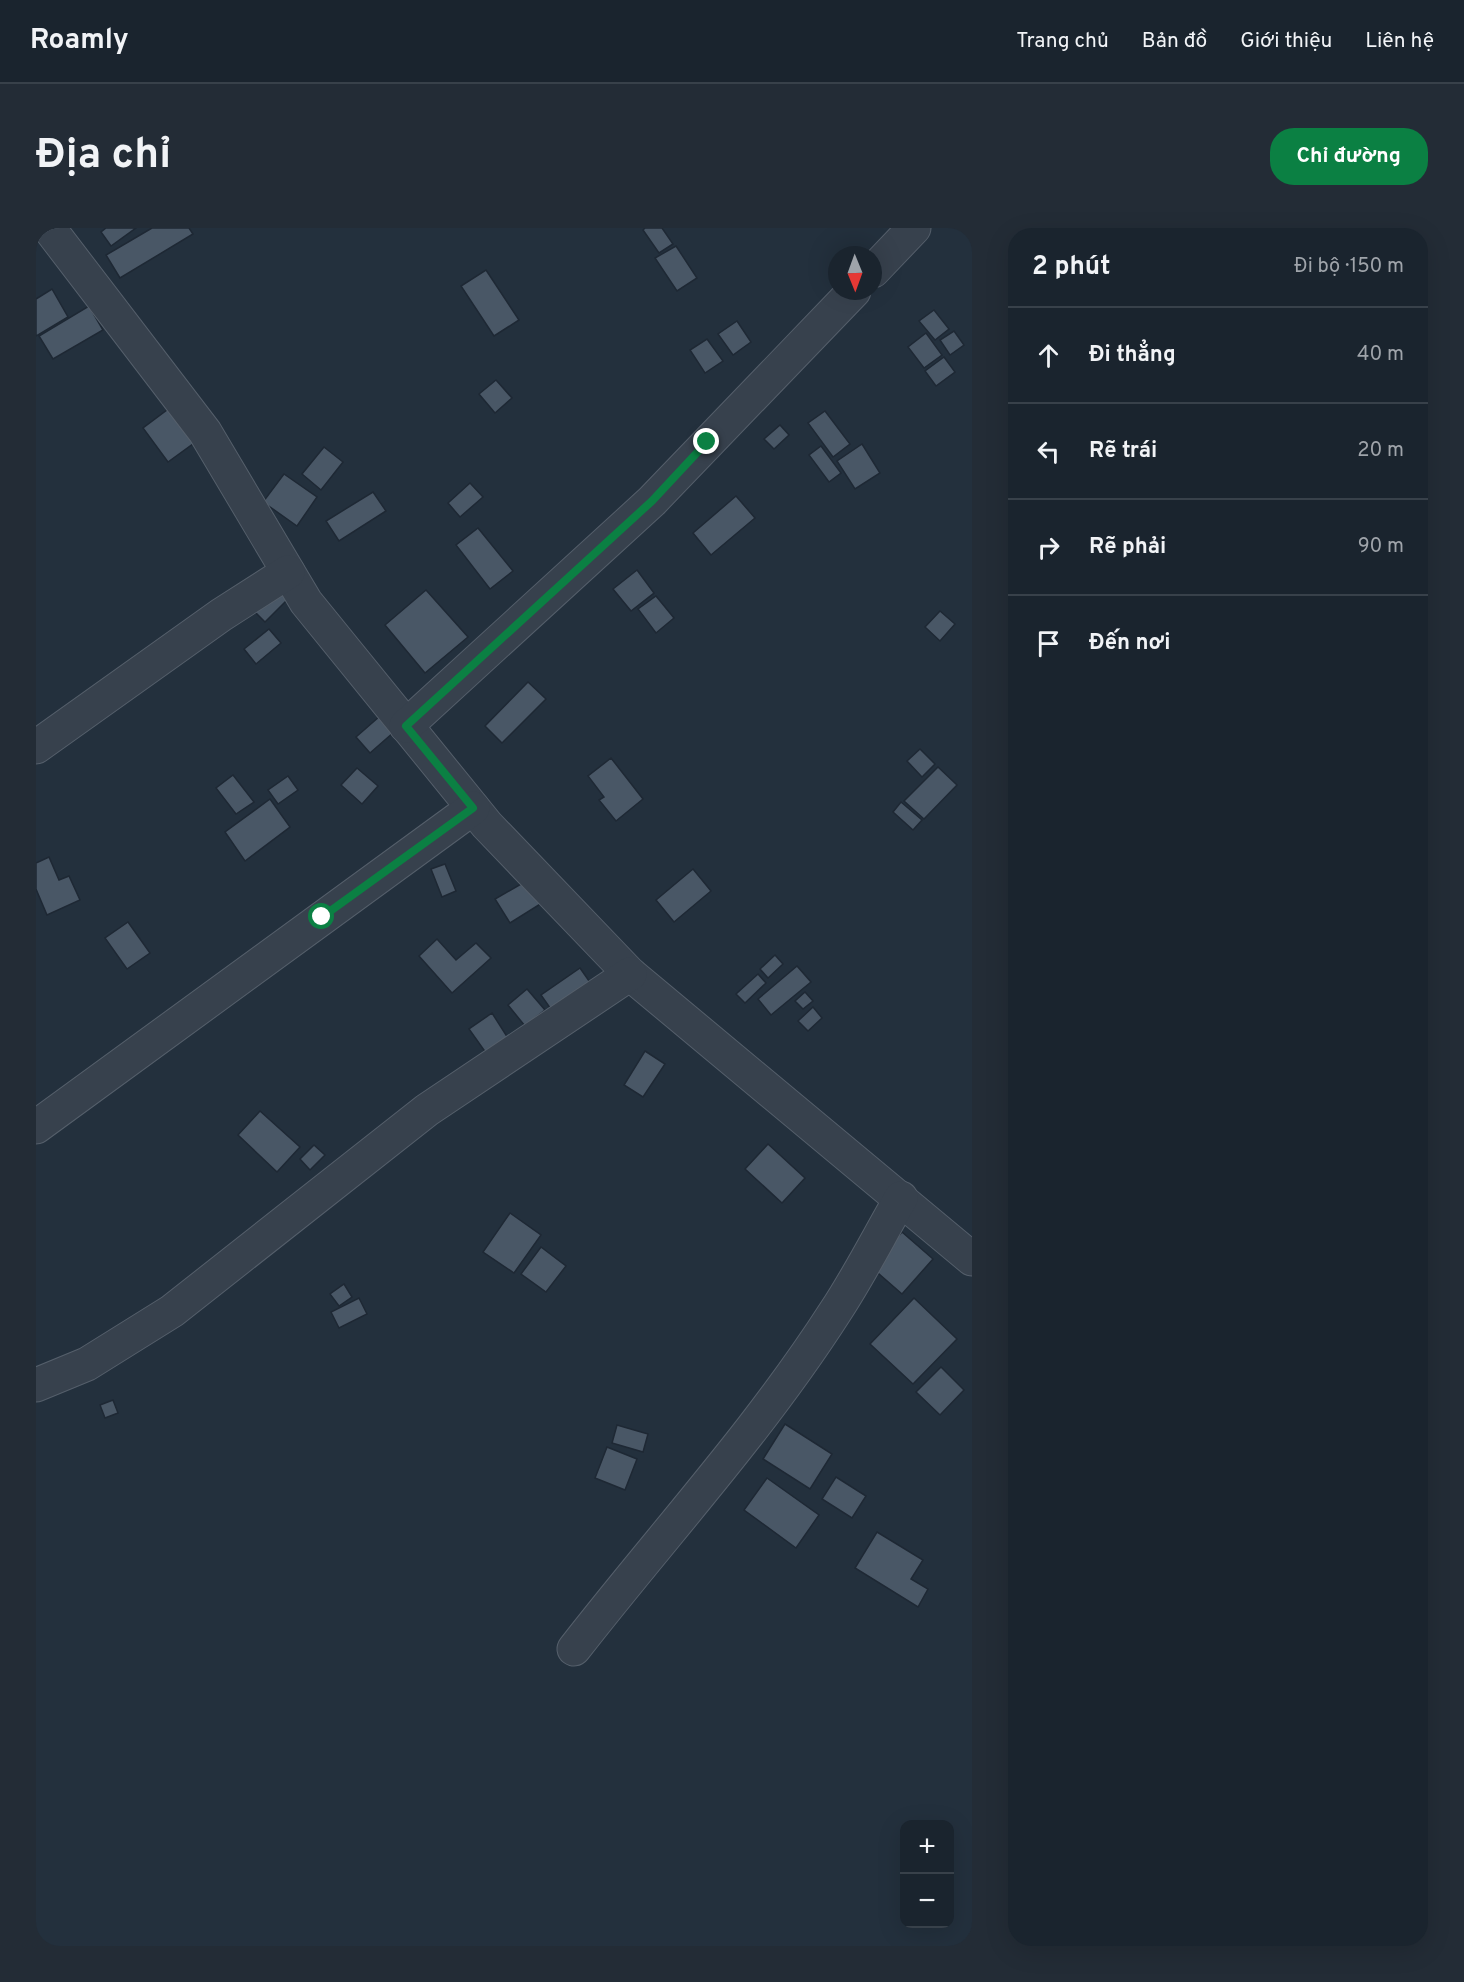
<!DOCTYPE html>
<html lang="vi">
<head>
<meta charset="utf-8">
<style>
	body { margin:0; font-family:Overpass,sans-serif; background:#232c36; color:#f1f3f6 }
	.controls { position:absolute; right:18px; bottom:18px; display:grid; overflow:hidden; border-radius:12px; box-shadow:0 6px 24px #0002 }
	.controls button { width:54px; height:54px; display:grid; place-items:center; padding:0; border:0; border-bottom:2px solid #38414a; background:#1a242e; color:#f1f3f6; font:30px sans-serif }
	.compass { position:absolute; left:792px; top:18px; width:54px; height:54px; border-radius:50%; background:#1a242e; box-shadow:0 6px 24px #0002; rotate:179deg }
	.stop { position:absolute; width:18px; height:18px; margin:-14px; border:4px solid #0b8043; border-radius:50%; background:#fff }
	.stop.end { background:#0b8043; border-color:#fff; box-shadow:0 2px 6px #0008 }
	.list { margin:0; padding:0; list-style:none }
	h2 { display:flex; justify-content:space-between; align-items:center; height:78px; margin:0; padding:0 24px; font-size:26px }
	h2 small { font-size:20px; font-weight:400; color:#9fa4aa }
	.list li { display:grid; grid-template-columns:39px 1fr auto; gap:18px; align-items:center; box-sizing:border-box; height:96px; padding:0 24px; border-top:2px solid #38414a }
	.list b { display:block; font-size:22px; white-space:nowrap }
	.list em { font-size:20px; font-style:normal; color:#9fa4aa }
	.icon { flex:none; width:33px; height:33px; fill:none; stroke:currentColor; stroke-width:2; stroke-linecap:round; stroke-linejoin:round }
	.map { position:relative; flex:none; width:936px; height:1718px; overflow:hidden; border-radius:24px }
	header { display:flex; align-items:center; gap:36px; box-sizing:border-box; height:84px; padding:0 30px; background:#1a242e; border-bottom:2px solid #38414a }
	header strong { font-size:28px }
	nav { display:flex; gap:33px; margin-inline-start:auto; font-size:21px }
	.intro { display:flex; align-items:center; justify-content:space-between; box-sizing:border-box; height:144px; padding:0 36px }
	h1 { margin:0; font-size:42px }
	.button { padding:15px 27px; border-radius:24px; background:#0b8043; color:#fff; font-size:21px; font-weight:700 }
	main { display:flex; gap:36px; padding:0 36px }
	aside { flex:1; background:#1a242e; border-radius:24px; box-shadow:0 6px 24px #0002 }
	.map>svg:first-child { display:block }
</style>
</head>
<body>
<header>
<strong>Roamly</strong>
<nav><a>Trang chủ</a><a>Bản đồ</a><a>Giới thiệu</a><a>Liên hệ</a></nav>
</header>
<div class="intro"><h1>Địa chỉ</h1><a class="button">Chỉ đường</a></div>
<main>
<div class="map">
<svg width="936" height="1718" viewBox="0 0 936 1718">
	<rect width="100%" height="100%" fill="#23303d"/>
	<!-- building -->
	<g fill="#495766" stroke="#1e2834" stroke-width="1.5">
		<path d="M70,0H100L75,18L65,4Z"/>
		<path d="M116,0H153L157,6L84,50L70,27Z"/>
		<path d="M609,0H626L637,16L623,25L607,2Z"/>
		<path d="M640,18L661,50L641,63L619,30Z"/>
		<path d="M450,42L483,92L458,108L425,58Z"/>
		<path d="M16,61L32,89L0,108V71Z"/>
		<path d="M53,78L67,102L17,131L3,108Z"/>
		<path d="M898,82L913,101L899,112L883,93Z"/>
		<path d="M701,93L715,114L697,127L682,106Z"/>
		<path d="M918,103L928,117L914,127L904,112Z"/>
		<path d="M890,105L906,127L888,140L872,119Z"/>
		<path d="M671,111L687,133L669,145L654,122Z"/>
		<path d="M908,129L919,144L900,158L889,143Z"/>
		<path d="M460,152L476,170L459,185L443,166Z"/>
		<path d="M139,176L165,210L132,234L107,200Z"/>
		<path d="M789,183L814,216L797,229L772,195Z"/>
		<path d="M744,197L753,207L738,221L728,211Z"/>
		<path d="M826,216L844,245L819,261L801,233Z"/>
		<path d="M785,218L805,245L793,254L773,227Z"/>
		<path d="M288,219L307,234L285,262L266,246Z"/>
		<path d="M248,246L281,269L261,298L227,274Z"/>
		<path d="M434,255L447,269L424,289L412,275Z"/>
		<path d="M337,264L350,283L303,313L290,293Z"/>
		<path d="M700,268L719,290L675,327L657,305Z"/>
		<path d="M442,300L477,343L454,361L420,317Z"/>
		<path d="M601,342L618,365L595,383L577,361Z"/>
		<path d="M243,346L260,363L229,394L212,377Z"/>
		<path d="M390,362L432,409L389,445L349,397Z"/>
		<path d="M620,368L638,390L620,405L602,381Z"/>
		<path d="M904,383L919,396L904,413L889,399Z"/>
		<path d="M233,401L245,415L220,436L208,421Z"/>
		<path d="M492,454L510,471L466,515L449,498Z"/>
		<path d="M344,488L358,504L334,525L320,509Z"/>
		<path d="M884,521L899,536L886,549L871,533Z"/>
		<path d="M575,530L607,571L580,593L563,572L568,569L552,548Z"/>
		<path d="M902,539L921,557L888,591L868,573Z"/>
		<path d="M321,540L342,558L326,576L305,557Z"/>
		<path d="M197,547L218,574L200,586L180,560Z"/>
		<path d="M252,548L262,562L242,576L232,562Z"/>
		<path d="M234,571L254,599L209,633L189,604Z"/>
		<path d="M865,574L886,592L877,602L857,584Z"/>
		<path d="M13,629L23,652L33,648L44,672L11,687L0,661V635Z"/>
		<path d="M409,636L420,663L406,669L395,641Z"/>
		<path d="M657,641L675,663L638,694L620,672Z"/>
		<path d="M492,652L506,675L474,695L459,671Z"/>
		<path d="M92,694L114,725L91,741L69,710Z"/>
		<path d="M401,711L420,732L440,715L455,730L416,765L383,728Z"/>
		<path d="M739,727L747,736L732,750L724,741Z"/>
		<path d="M761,738L775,754L735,787L722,771Z"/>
		<path d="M544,740L558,760L519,787L505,767Z"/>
		<path d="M722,746L730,755L709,775L700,766Z"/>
		<path d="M491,761L509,782L489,798L472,777Z"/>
		<path d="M769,764L777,773L767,781L759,773Z"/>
		<path d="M777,779L786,790L772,803L762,793Z"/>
		<path d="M456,785L477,818L455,832L433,801Z"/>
		<path d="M609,823L629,836L607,869L588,857Z"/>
		<path d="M224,883L264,919L241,944L202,907Z"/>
		<path d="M732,916L769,950L746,975L709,941Z"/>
		<path d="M278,917L289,927L274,942L264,931Z"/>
		<path d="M474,985L505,1007L478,1045L447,1024Z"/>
		<path d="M866,1004L897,1031L866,1066L835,1039Z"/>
		<path d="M505,1019L530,1038L510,1064L485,1046Z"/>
		<path d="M308,1056L316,1069L303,1078L294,1066Z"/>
		<path d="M323,1070L331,1086L303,1100L295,1084Z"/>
		<path d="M878,1070L921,1111L877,1156L834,1116Z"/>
		<path d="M905,1139L928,1162L904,1187L880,1164Z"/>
		<path d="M77,1172L82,1185L69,1190L64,1177Z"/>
		<path d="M749,1196L796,1226L774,1261L727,1231Z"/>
		<path d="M581,1197L612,1206L607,1224L576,1215Z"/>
		<path d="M571,1219L601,1231L589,1262L559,1250Z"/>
		<path d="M800,1249L830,1268L816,1290L786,1271Z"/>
		<path d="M731,1250L783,1287L760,1320L708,1282Z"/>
		<path d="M841,1304L887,1332L875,1351L892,1361L882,1379L819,1340Z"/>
	</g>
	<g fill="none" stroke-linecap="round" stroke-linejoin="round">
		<defs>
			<g id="minor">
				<path d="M13,0L169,204L270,374L451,597L594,746L936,1031"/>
				<path d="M837,43L878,0"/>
				<path d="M370,498L616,273L818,63"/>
				<path d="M0,519L185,387L252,344"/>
				<path d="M0,899L437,580"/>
				<path d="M0,1157L51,1136L136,1083L391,882L594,746"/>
				<path d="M538,1421C625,1309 722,1204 799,1084C823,1048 843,1008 865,970"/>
			</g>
		</defs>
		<!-- minor casing -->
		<use href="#minor" stroke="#555f6b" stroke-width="35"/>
		<!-- minor -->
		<use href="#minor" stroke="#37414d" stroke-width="33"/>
	</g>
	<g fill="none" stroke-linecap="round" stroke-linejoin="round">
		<!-- route -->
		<path stroke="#0b8043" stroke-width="8" d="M286,689L437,580L370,498L616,273L671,214"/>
	</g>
</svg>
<div class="controls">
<button>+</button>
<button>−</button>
</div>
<svg class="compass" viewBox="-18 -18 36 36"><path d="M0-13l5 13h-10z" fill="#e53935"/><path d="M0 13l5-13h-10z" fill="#9fa4aa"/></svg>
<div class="stop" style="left:286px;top:689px"></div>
<div class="stop end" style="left:671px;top:214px"></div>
</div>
<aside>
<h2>2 phút<small>Đi bộ · 150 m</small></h2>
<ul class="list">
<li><svg class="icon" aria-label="ahead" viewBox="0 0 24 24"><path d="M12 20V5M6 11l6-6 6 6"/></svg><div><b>Đi thẳng</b></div><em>40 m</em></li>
<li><svg class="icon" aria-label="left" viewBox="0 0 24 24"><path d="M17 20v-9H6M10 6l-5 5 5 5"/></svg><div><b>Rẽ trái</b></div><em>20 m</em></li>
<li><svg class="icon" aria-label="right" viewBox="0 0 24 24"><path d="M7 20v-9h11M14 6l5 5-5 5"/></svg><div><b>Rẽ phải</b></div><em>90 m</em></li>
<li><svg class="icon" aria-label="arrive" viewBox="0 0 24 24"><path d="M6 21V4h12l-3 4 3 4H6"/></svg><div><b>Đến nơi</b></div></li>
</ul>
</aside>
</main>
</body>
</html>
